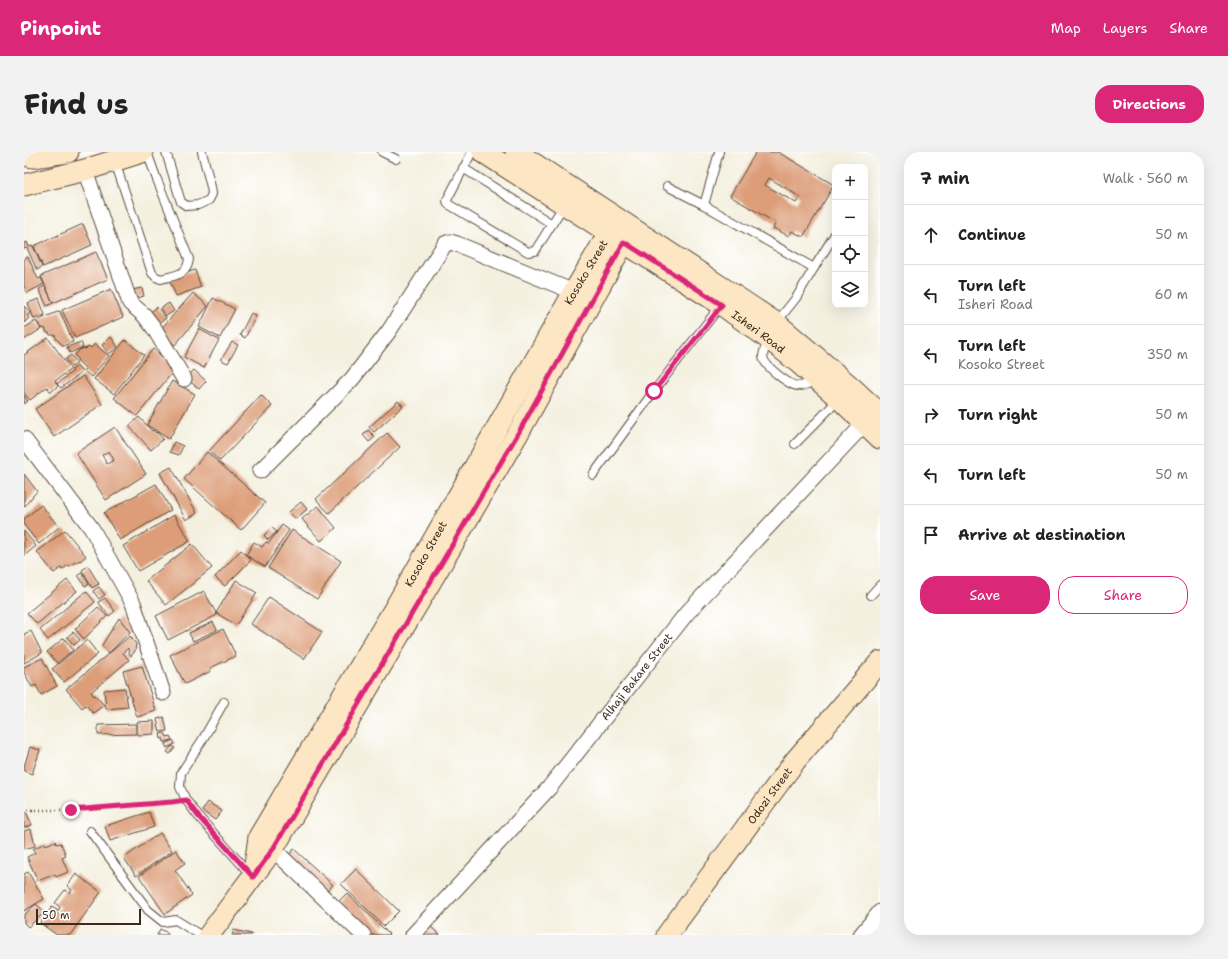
<!DOCTYPE html>
<html lang="en">
<head>
<meta charset="utf-8">
<style>
	body { margin:0; font-family:"Shantell Sans",sans-serif; background:#f2f2f2; color:#222 }
	.controls { position:absolute; right:12px; top:12px; display:grid; overflow:hidden; border-radius:8px; box-shadow:0 4px 16px #0002 }
	.controls button { width:36px; height:36px; display:grid; place-items:center; padding:0; border:0; border-bottom:1px solid #e0e0e0; background:#fff; color:#222; font:20px sans-serif }
	.scale { position:absolute; left:12px; bottom:10px; width:105px; box-sizing:border-box; padding-left:4px; border:2px solid #3b2a1e; border-top:0; font-size:11px; line-height:14px; white-space:nowrap; color:#3b2a1e; -webkit-text-stroke:3px #fff; paint-order:stroke }
	.stop { position:absolute; width:12px; height:12px; margin:-9px; border:3px solid #db2777; border-radius:50%; background:#fff }
	.stop.end { background:#db2777; border-color:#fff; box-shadow:0 1px 4px #0008 }
	.list { margin:0; padding:0; list-style:none }
	h2 { display:flex; justify-content:space-between; align-items:center; height:52px; margin:0; padding:0 16px; font-size:17px }
	h2 small { font-size:13px; font-weight:400; color:#767676 }
	.list li { display:grid; grid-template-columns:26px 1fr auto; gap:12px; align-items:center; box-sizing:border-box; height:60px; padding:0 16px; border-top:1px solid #e0e0e0 }
	.list b { display:block; font-size:15px; white-space:nowrap }
	.list p { margin:0; font-size:13px; white-space:nowrap; color:#767676 }
	.list em { font-size:13px; font-style:normal; color:#767676 }
	.actions { display:flex; gap:8px; padding:12px 16px }
	.actions a { flex:1; padding:9px 0; border:1px solid #db2777; border-radius:16px; text-align:center; font-size:14px; color:#db2777 }
	.actions .main { background:#db2777; color:#fff }
	.icon { flex:none; width:22px; height:22px; fill:none; stroke:currentColor; stroke-width:2; stroke-linecap:round; stroke-linejoin:round }
	.map { position:relative; flex:none; width:856px; height:783px; overflow:hidden; border-radius:16px }
	header { display:flex; align-items:center; gap:24px; box-sizing:border-box; height:56px; padding:0 20px; background:#db2777; color:#fff }
	header strong { font-size:19px }
	nav { display:flex; gap:22px; margin-inline-start:auto; font-size:14px }
	.intro { display:flex; align-items:center; justify-content:space-between; box-sizing:border-box; height:96px; padding:0 24px }
	h1 { margin:0; font-size:28px }
	.button { padding:10px 18px; border-radius:16px; background:#db2777; color:#fff; font-size:14px; font-weight:700 }
	main { display:flex; gap:24px; padding:0 24px }
	aside { flex:1; background:#fff; border-radius:16px; box-shadow:0 4px 16px #0002 }
	.map>svg:first-child { display:block }
</style>
</head>
<body>
<header>
<strong>Pinpoint</strong>
<nav><a>Map</a><a>Layers</a><a>Share</a></nav>
</header>
<div class="intro"><h1>Find us</h1><a class="button">Directions</a></div>
<main>
<div class="map">
<svg width="856" height="783" viewBox="0 0 856 783">
	<rect width="100%" height="100%" fill="#fff"/>
	<filter id="ink" filterUnits="userSpaceOnUse"><feTurbulence type="fractalNoise" baseFrequency=".025" numOctaves="2"/><feDisplacementMap in="SourceGraphic" scale="8" xChannelSelector="R" yChannelSelector="G"/><feConvolveMatrix kernelMatrix="1 2 1 2 8 2 1 2 1" color-interpolation-filters="sRGB"/></filter>
	<filter id="wash" filterUnits="userSpaceOnUse"><feTurbulence type="fractalNoise" baseFrequency=".012" numOctaves="4" result="noise"/><feDisplacementMap in="SourceGraphic" scale="16" xChannelSelector="R" yChannelSelector="G"/><feGaussianBlur stdDeviation="0.9" result="paint"/><feColorMatrix in="noise" values="0 0 0 0 0 0 0 0 0 0 0 0 0 0 0 0 0 1.4 0 .05"/><feComposite in="paint" operator="in"/></filter>
	<g filter="url(#wash)">
		<rect width="100%" height="100%" fill="#f4f0df"/>
		<g id="blocks">
			<!-- building -->
			<g fill="#dc9d78" fill-rule="evenodd">
				<path d="M732,0H754L810,33L779,85L768,79L765,84L749,76L752,71L706,44ZM745,26L776,45L772,51L741,33Z"/>
				<path d="M59,72L68,93L19,115L10,94Z"/>
				<path d="M3,90L5,95L9,94L18,115L13,118L3,96L0,97V91Z"/>
				<path d="M72,100L84,127L29,151L17,124Z"/>
				<path d="M4,105L14,127L17,126L20,132L3,141L0,134V107Z"/>
				<path d="M171,118L177,135L152,144L145,127Z"/>
				<path d="M21,134L29,151L23,154L15,137Z"/>
				<path d="M118,136L120,144L110,147L108,138Z"/>
				<path d="M87,137L99,165L51,186L38,158Z"/>
				<path d="M169,141L184,154L151,193L135,179Z"/>
				<path d="M189,146L211,157L196,186L175,175Z"/>
				<path d="M15,147L21,163L10,167L4,151Z"/>
				<path d="M145,151L150,159L142,164L137,156Z"/>
				<path d="M0,154L7,161L3,164L5,166L0,171Z"/>
				<path d="M133,155L142,166L131,174L123,163Z"/>
				<path d="M36,159L49,190L39,194L37,191H36L34,188H33L31,183H26L25,181H23L21,176L19,177L18,175L17,176L14,168Z"/>
				<path d="M227,161L232,164L221,186L216,183Z"/>
				<path d="M12,169L17,177L0,188V176Z"/>
				<path d="M175,177L195,188L180,216L160,205Z"/>
				<path d="M87,185L94,195L85,202L78,193Z"/>
				<path d="M24,186L47,217L31,229L34,234L27,240L23,235L6,248L0,241V203Z"/>
				<path d="M101,188L120,203L90,242L70,227Z"/>
				<path d="M57,190L59,195L46,201L43,195Z"/>
				<path d="M208,190L214,193L204,211L197,208Z"/>
				<path d="M71,192L85,204L67,225L60,219L62,217L53,208L54,207L51,204V203L56,197L57,198L58,196L59,197L61,196L62,197L65,194L67,196Z"/>
				<path d="M129,197L152,216L113,264L90,246Z"/>
				<path d="M47,203L53,211L48,215L42,207Z"/>
				<path d="M53,214L58,220L37,236L33,232L49,219L48,218Z"/>
				<path d="M170,218L182,229L175,237L162,226Z"/>
				<path d="M59,224L78,252L30,285L11,257Z"/>
				<path d="M148,229L171,242L145,287L123,273Z"/>
				<path d="M0,243L4,249L0,252Z"/>
				<path d="M237,243L248,254L196,309L185,299Z"/>
				<path d="M374,249L379,254L350,280L345,275Z"/>
				<path d="M115,265L128,279L129,278L132,281L133,280L139,287L127,298L105,274Z"/>
				<path d="M91,275L122,322L82,348L52,301ZM85,299L90,308L83,312L78,303Z"/>
				<path d="M344,278L351,285L345,290L339,283Z"/>
				<path d="M363,281L376,295L305,361L292,347Z"/>
				<path d="M150,290L159,294L155,303L146,300Z"/>
				<path d="M183,300L241,351L217,378L160,327Z"/>
				<path d="M147,315L173,361L162,368L136,321Z"/>
				<path d="M0,322L13,339L0,355Z"/>
				<path d="M132,332L147,358L96,388L80,361Z"/>
				<path d="M277,350L283,357L272,367L265,360Z"/>
				<path d="M17,353L35,375L15,392L0,373V367Z"/>
				<path d="M294,354L312,376L297,389L278,367Z"/>
				<path d="M150,363L166,389L114,419L99,394Z"/>
				<path d="M258,373L265,378L241,415L222,403L230,390L238,395L242,390L245,391Z"/>
				<path d="M248,376L253,380L244,388L240,383Z"/>
				<path d="M41,378L62,404L56,409L55,408L52,411L51,410L45,414L44,413L38,418L37,416L30,421L13,400Z"/>
				<path d="M268,378L317,409L293,447L244,416Z"/>
				<path d="M0,379L12,394L0,404Z"/>
				<path d="M168,392L188,416L142,453L122,429Z"/>
				<path d="M217,398L227,408L201,434L191,425Z"/>
				<path d="M64,414L75,432L68,436L58,418Z"/>
				<path d="M58,421L65,432L61,434L54,423Z"/>
				<path d="M43,428L53,439L13,472L3,461Z"/>
				<path d="M212,428L233,441L212,473L192,461Z"/>
				<path d="M75,435L81,443L75,447L69,439Z"/>
				<path d="M62,439L71,450L24,488L16,478Z"/>
				<path d="M180,439L193,463L144,488L132,464Z"/>
				<path d="M245,445L298,480L280,507L227,472Z"/>
				<path d="M81,446L91,459L85,464L74,450Z"/>
				<path d="M74,455L83,464L60,487L51,477Z"/>
				<path d="M95,466L106,480L85,501L78,493Z"/>
				<path d="M189,470L193,478L169,489L165,481Z"/>
				<path d="M199,477L212,504L186,516L187,519L161,532L146,503Z"/>
				<path d="M7,479L18,501L0,511V482Z"/>
				<path d="M49,480L56,488L50,493L43,485Z"/>
				<path d="M106,484L112,492L111,499L107,504L104,500L105,499L104,498V496L99,501L105,508L67,540L70,544L71,543L80,553L69,561L62,553L58,556L42,537Z"/>
				<path d="M40,486L49,498L33,511L23,500Z"/>
				<path d="M63,488L74,502L40,530L28,517Z"/>
				<path d="M18,506L33,534L17,543L12,533L8,535L0,520V515Z"/>
				<path d="M118,514L132,559L113,565L99,519Z"/>
				<path d="M101,536L104,555L82,557L80,538Z"/>
				<path d="M140,565L143,579L136,580L133,567Z"/>
				<path d="M130,569V582L114,583L113,570Z"/>
				<path d="M112,572V582L74,583V573Z"/>
				<path d="M141,581L143,585L146,584L148,588L140,590L139,586L137,587L136,582Z"/>
				<path d="M149,588L151,592L143,596L141,592Z"/>
				<path d="M148,594L151,596L146,602L143,600Z"/>
				<path d="M6,595L16,598L8,622L0,619V615Z"/>
				<path d="M184,650L198,659L191,668L178,659Z"/>
				<path d="M2,660L8,673L0,676V661Z"/>
				<path d="M125,660L130,675L86,689L81,674Z"/>
				<path d="M7,677L11,694L0,697V679Z"/>
				<path d="M136,681L148,699L112,724L100,706Z"/>
				<path d="M31,689L32,692L37,691L42,704L38,706L44,720L32,725L31,722L14,729L3,705L11,701L9,697L21,691L22,693Z"/>
				<path d="M270,697L309,733L301,741L262,706Z"/>
				<path d="M152,698L161,711L151,718L168,743L141,762L115,724Z"/>
				<path d="M332,717L375,759L360,774L317,732Z"/>
				<path d="M4,720L20,747L0,759V722Z"/>
				<path d="M52,722L77,740L46,783H33L16,771L28,755L34,759L36,755L31,751L41,738L46,741L48,738L43,734Z"/>
				<path d="M323,741L365,782L364,783H348L314,750Z"/>
				<path d="M12,752L21,760L4,775L0,771V763Z"/>
				<path d="M406,774L416,783H401L399,781Z"/>
				<path d="M136,777L144,781L143,783H133Z"/>
				<path d="M210,778L228,782V783H208Z"/>
			</g>
		</g>
	</g>
	<g filter="url(#ink)">
		<use href="#blocks" fill-opacity="0" stroke="#57483b" stroke-width="1"/>
		<g fill="none" stroke-linecap="round" stroke-linejoin="round">
			<defs>
				<g id="lane">
					<path d="M142,0L157,50L163,54L174,53L185,48L188,42L187,35L178,0"/>
					<path d="M358,0L372,7"/>
					<path d="M448,0L423,48L424,52L504,100L511,99L540,53"/>
					<path d="M695,0L680,53L790,116L772,146L752,171"/>
					<path d="M91,10L128,121L132,125L137,127C151,123 163,124 165,107L132,25L123,0"/>
					<path d="M439,16L528,72"/>
					<path d="M643,34L680,53"/>
					<path d="M790,116L811,82"/>
					<path d="M744,188C742,193 739,200 739,205C740,214 766,234 774,234C780,234 787,231 792,228"/>
					<path d="M771,292L815,247"/>
					<path d="M569,323L630,239L697,153"/>
					<path d="M847,443L856,433"/>
					<path d="M200,550L179,587L157,621L156,635L162,648L174,664L227,723"/>
					<path d="M66,679L124,758L139,770L152,768L176,783"/>
				</g>
				<g id="street">
					<path d="M61,18L106,151L120,163L130,176L160,227"/>
					<path d="M0,287L68,377L109,451L139,541"/>
					<path d="M236,319L328,227L365,179L421,92L426,90L433,92L550,140"/>
					<path d="M249,697L339,783"/>
					<path id="s1" d="M389,783L525,636L662,462L841,271"/>
					<path d="M837,783L856,760"/>
				</g>
				<g id="secondary">
					<path id="s2" d="M459,0L698,153L745,187L775,211L816,247L856,286"/>
					<path d="M492,0L752,171L827,235L856,262"/>
					<path d="M0,3L9,5L44,0"/>
					<path d="M0,33L61,18L118,0"/>
					<path id="s3" d="M230,720L235,685L372,454L550,140L585,81"/>
					<path d="M185,783L249,697L496,278L600,90"/>
					<path id="s4" d="M643,783L771,609L856,510"/>
				</g>
			</defs>
			<!-- lane casing -->
			<use href="#lane" stroke="#57483b" stroke-width="10"/>
			<!-- street casing -->
			<use href="#street" stroke="#57483b" stroke-width="17"/>
			<!-- secondary casing -->
			<use href="#secondary" stroke="#57483b" stroke-width="23"/>
			<!-- path -->
			<path stroke="#57483b" stroke-width="2.5" stroke-dasharray="1 3" stroke-linecap="butt" d="M0,658H47L151,649"/>
			<!-- lane -->
			<use href="#lane" stroke="#fff" stroke-width="8"/>
			<!-- street -->
			<use href="#street" stroke="#fff" stroke-width="15"/>
			<!-- secondary -->
			<use href="#secondary" stroke="#fce6c4" stroke-width="21"/>
		</g>
	</g>
	<g fill="none" stroke-linecap="round" stroke-linejoin="round" filter="url(#ink)">
		<!-- route -->
		<path stroke="#db2777" stroke-width="5" d="M47,658L148,650L162,648L174,664L229,725L249,697L496,278L600,90L698,153L630,239"/>
	</g>
	<g text-anchor="middle" stroke-width="3" stroke-linejoin="round" paint-order="stroke">
		<!-- street labels -->
		<g font-size="11" fill="#3b2a1e" stroke="#fff">
			<text dy="4" stroke="none"><textPath href="#s3" startOffset="688">Kosoko Street</textPath></text>
			<text dy="4" stroke="none"><textPath href="#s2" startOffset="329">Isheri Road</textPath></text>
			<text dy="4" stroke="none"><textPath href="#s3" startOffset="364">Kosoko Street</textPath></text>
			<text dy="4" stroke="none"><textPath href="#s1" startOffset="342">Alhaji Bakare Street</textPath></text>
			<text dy="4" stroke="none"><textPath href="#s4" startOffset="173">Odozi Street</textPath></text>
		</g>
	</g>
</svg>
<div class="controls">
<button>+</button>
<button>−</button>
<button><svg class="icon" aria-label="locate" viewBox="0 0 24 24"><circle cx="12" cy="12" r="6"/><path d="M12 2v4M12 18v4M2 12h4M18 12h4"/></svg></button>
<button><svg class="icon" aria-label="layers" viewBox="0 0 24 24"><path d="M12 4l9 5-9 5-9-5zM3 14l9 5 9-5"/></svg></button>
</div>
<div class="scale">50 m</div>
<div class="stop" style="left:630px;top:239px"></div>
<div class="stop end" style="left:47px;top:658px"></div>
</div>
<aside>
<h2>7 min<small>Walk · 560 m</small></h2>
<ul class="list">
<li><svg class="icon" aria-label="ahead" viewBox="0 0 24 24"><path d="M12 20V5M6 11l6-6 6 6"/></svg><div><b>Continue</b></div><em>50 m</em></li>
<li><svg class="icon" aria-label="left" viewBox="0 0 24 24"><path d="M17 20v-9H6M10 6l-5 5 5 5"/></svg><div><b>Turn left</b><p>Isheri Road</p></div><em>60 m</em></li>
<li><svg class="icon" aria-label="left" viewBox="0 0 24 24"><path d="M17 20v-9H6M10 6l-5 5 5 5"/></svg><div><b>Turn left</b><p>Kosoko Street</p></div><em>350 m</em></li>
<li><svg class="icon" aria-label="right" viewBox="0 0 24 24"><path d="M7 20v-9h11M14 6l5 5-5 5"/></svg><div><b>Turn right</b></div><em>50 m</em></li>
<li><svg class="icon" aria-label="left" viewBox="0 0 24 24"><path d="M17 20v-9H6M10 6l-5 5 5 5"/></svg><div><b>Turn left</b></div><em>50 m</em></li>
<li><svg class="icon" aria-label="arrive" viewBox="0 0 24 24"><path d="M6 21V4h12l-3 4 3 4H6"/></svg><div><b>Arrive at destination</b></div></li>
</ul>
<div class="actions"><a class="main">Save</a><a>Share</a></div>
</aside>
</main>
</body>
</html>
